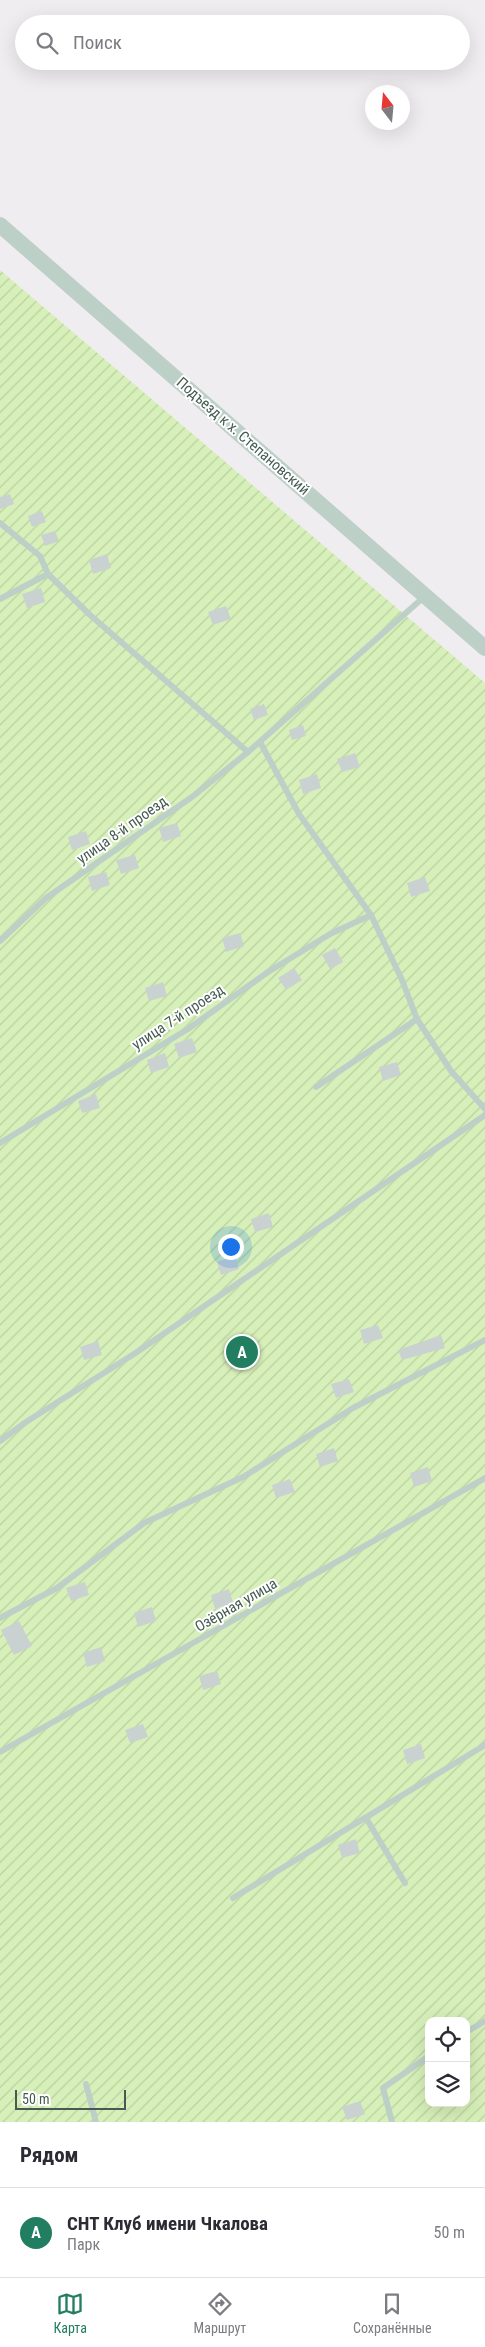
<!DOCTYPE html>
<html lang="ru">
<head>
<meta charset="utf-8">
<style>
	body { margin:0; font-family:"Roboto Condensed",sans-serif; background:#f7f7f7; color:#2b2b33 }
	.controls { position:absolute; right:15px; bottom:15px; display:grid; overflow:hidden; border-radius:10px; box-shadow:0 5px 20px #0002 }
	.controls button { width:45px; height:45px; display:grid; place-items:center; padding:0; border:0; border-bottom:1px solid #e1e1e2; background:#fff; color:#2b2b33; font:25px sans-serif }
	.compass { position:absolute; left:365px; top:85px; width:45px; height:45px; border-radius:50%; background:#fff; box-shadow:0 5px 20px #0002; rotate:344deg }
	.scale { position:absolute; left:15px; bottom:12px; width:111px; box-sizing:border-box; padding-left:5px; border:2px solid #455b51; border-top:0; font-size:14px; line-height:18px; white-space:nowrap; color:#455b51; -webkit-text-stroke:4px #fff; paint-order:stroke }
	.you { position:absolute; left:230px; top:1246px; width:18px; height:18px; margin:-12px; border:4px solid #fff; border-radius:50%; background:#1a73e8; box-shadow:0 0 0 8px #1a73e833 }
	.badge { display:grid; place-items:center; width:32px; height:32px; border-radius:50%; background:#217e61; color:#fff; font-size:16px; font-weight:700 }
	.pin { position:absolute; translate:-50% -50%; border:2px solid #fff; box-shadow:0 1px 5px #0006 }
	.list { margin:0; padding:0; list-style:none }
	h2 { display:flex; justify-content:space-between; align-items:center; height:65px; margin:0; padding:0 20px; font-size:21px }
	h2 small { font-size:16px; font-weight:400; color:#7c7c81 }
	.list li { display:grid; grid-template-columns:32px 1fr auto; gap:15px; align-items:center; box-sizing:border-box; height:90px; padding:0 20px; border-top:1px solid #e1e1e2 }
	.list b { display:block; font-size:19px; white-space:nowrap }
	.list p { margin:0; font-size:16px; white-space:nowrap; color:#7c7c81 }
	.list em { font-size:16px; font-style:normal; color:#7c7c81 }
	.icon { flex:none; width:28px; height:28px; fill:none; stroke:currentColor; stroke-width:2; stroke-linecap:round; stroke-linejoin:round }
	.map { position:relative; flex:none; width:485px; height:2122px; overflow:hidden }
	.search { position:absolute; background:#fff; box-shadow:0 5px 20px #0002; left:15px; right:15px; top:15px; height:55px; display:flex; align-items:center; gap:12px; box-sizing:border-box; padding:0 18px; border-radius:28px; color:#7c7c81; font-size:19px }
	.sheet { height:155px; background:#fff }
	nav { display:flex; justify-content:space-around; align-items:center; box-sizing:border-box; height:70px; border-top:1px solid #e1e1e2; background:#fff; font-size:14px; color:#7c7c81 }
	nav a { display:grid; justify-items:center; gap:2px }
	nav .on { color:#217e61 }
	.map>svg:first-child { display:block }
</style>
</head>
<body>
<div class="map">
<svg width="485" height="2122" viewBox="0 0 485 2122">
	<defs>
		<pattern id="garden-furrows" width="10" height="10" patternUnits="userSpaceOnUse" patternTransform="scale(1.25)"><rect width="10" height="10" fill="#d7f0b9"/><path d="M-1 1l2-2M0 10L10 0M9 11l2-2" fill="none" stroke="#bad0a1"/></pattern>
	</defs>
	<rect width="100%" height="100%" fill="#f0edf0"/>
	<!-- garden -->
	<path fill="url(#garden-furrows)" fill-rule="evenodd" d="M0,270L485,683V2122H0ZM429,2021H466V2103H429Z"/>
	<!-- building -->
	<g fill="#c9d2d0">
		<path d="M10,494L14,504L0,509V497Z"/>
		<path d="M42,511L46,522L32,527L28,516Z"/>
		<path d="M55,531L59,541L45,546L41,535Z"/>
		<path d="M107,554L111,568L93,574L89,560Z"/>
		<path d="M41,588L45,602L27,608L22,594Z"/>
		<path d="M226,606L231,619L213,625L208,612Z"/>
		<path d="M264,704L268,715L254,720L250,709Z"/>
		<path d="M303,725L306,736L292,740L289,730Z"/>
		<path d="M355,753L360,767L342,772L337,759Z"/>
		<path d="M317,774L321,788L303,794L299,780Z"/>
		<path d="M177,823L181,836L163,842L159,828Z"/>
		<path d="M86,831L90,844L72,850L68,837Z"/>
		<path d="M135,855L139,868L121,874L116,860Z"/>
		<path d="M106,872L110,885L92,891L88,877Z"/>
		<path d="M425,877L430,891L411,897L407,883Z"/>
		<path d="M240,933L244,946L226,952L222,938Z"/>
		<path d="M335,948L343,962L330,969L322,955Z"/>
		<path d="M294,968L302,980L286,990L278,978Z"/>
		<path d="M163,982L167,996L149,1001L145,988Z"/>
		<path d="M192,1038L197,1052L179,1058L174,1044Z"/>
		<path d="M165,1053L169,1067L151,1073L147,1060Z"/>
		<path d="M397,1062L401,1075L383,1081L379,1067Z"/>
		<path d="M96,1094L100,1108L82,1113L78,1101Z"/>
		<path d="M269,1213L273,1227L255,1232L251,1219Z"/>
		<path d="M235,1256L239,1269L221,1275L217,1262Z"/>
		<path d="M378,1325L383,1338L364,1344L360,1330Z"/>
		<path d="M441,1335L445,1348L402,1360L398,1350Z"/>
		<path d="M98,1341L102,1355L84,1360L80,1347Z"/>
		<path d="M349,1379L354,1392L336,1398L331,1384Z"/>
		<path d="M334,1448L338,1461L320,1467L316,1454Z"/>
		<path d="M428,1467L432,1481L414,1487L410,1473Z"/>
		<path d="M290,1479L295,1492L276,1498L272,1485Z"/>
		<path d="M85,1582L89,1595L71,1601L66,1588Z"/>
		<path d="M229,1589L233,1603L215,1609L211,1595Z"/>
		<path d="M152,1607L156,1621L138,1627L134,1613Z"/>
		<path d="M19,1621L32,1646L14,1655L1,1630Z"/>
		<path d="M101,1647L105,1661L87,1667L83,1653Z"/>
		<path d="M217,1671L221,1684L203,1690L199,1676Z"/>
		<path d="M143,1724L148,1737L130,1743L125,1730Z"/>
		<path d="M421,1744L425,1758L407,1764L403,1750Z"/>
		<path d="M356,1839L360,1853L342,1858L338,1845Z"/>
		<path d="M360,2101L365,2114L347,2120L342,2107Z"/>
	</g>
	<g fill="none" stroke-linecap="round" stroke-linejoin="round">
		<!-- service -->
		<g stroke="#bdd0c8" stroke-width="6">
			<path d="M0,523L40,556L48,574L90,615L248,752"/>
			<path d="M0,599L48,574"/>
			<path d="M260,742L299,814L371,915L402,980L417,1019L451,1071L485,1109"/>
			<path d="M0,941L46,898L192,797L248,752L424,597"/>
			<path d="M316,1087L417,1019"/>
			<path d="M0,1143L188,1029L268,972L330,934L371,915"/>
			<path d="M0,1441L26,1422L134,1354L485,1115"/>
			<path d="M0,1618L57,1588L144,1523L243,1477L353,1408L485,1340"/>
			<path d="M0,1752L485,1478"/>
			<path d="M366,1818L405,1883"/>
			<path d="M233,1898L485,1745"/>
			<path d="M466,2032L485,2021"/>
			<path d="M86,2084L96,2122"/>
			<path d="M392,2122L383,2088L429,2056"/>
		</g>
		<!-- tertiary -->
		<path stroke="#bdd0c8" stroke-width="16" d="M0,225L485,648"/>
	</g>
	<g text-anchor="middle" stroke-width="4" stroke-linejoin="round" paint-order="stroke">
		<!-- street labels -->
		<g font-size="15" fill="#455b51" stroke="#fff">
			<text transform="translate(243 436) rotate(41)" y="5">Подъезд к х. Степановский</text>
			<text transform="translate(122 830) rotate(-35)" y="5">улица 8-й проезд</text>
			<text transform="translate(178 1017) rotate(-33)" y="5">улица 7-й проезд</text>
			<text transform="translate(236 1605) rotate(-30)" y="5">Озёрная улица</text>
		</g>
	</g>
</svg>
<div class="controls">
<button><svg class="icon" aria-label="locate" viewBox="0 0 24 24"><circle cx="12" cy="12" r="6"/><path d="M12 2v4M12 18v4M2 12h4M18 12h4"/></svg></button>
<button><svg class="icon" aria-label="layers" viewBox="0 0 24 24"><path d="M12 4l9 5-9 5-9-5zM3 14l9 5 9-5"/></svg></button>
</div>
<svg class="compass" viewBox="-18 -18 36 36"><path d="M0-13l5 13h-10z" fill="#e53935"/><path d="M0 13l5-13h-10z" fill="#7c7c81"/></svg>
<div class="scale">50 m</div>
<div class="you"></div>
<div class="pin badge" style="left:242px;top:1352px">A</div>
<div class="search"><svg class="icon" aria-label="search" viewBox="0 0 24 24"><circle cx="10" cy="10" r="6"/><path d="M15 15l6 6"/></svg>Поиск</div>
</div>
<section class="sheet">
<h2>Рядом<small></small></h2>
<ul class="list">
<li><span class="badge">A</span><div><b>СНТ Клуб имени Чкалова</b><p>Парк</p></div><em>50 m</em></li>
</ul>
</section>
<nav>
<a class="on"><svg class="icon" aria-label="map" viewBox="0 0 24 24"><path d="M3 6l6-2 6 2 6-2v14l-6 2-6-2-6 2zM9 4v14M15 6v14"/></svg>Карта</a>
<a><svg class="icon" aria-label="directions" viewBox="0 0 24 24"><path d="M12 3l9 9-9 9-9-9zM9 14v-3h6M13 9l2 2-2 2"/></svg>Маршрут</a>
<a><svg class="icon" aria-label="saved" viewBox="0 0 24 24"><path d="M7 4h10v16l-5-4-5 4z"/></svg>Сохранённые</a>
</nav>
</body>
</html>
